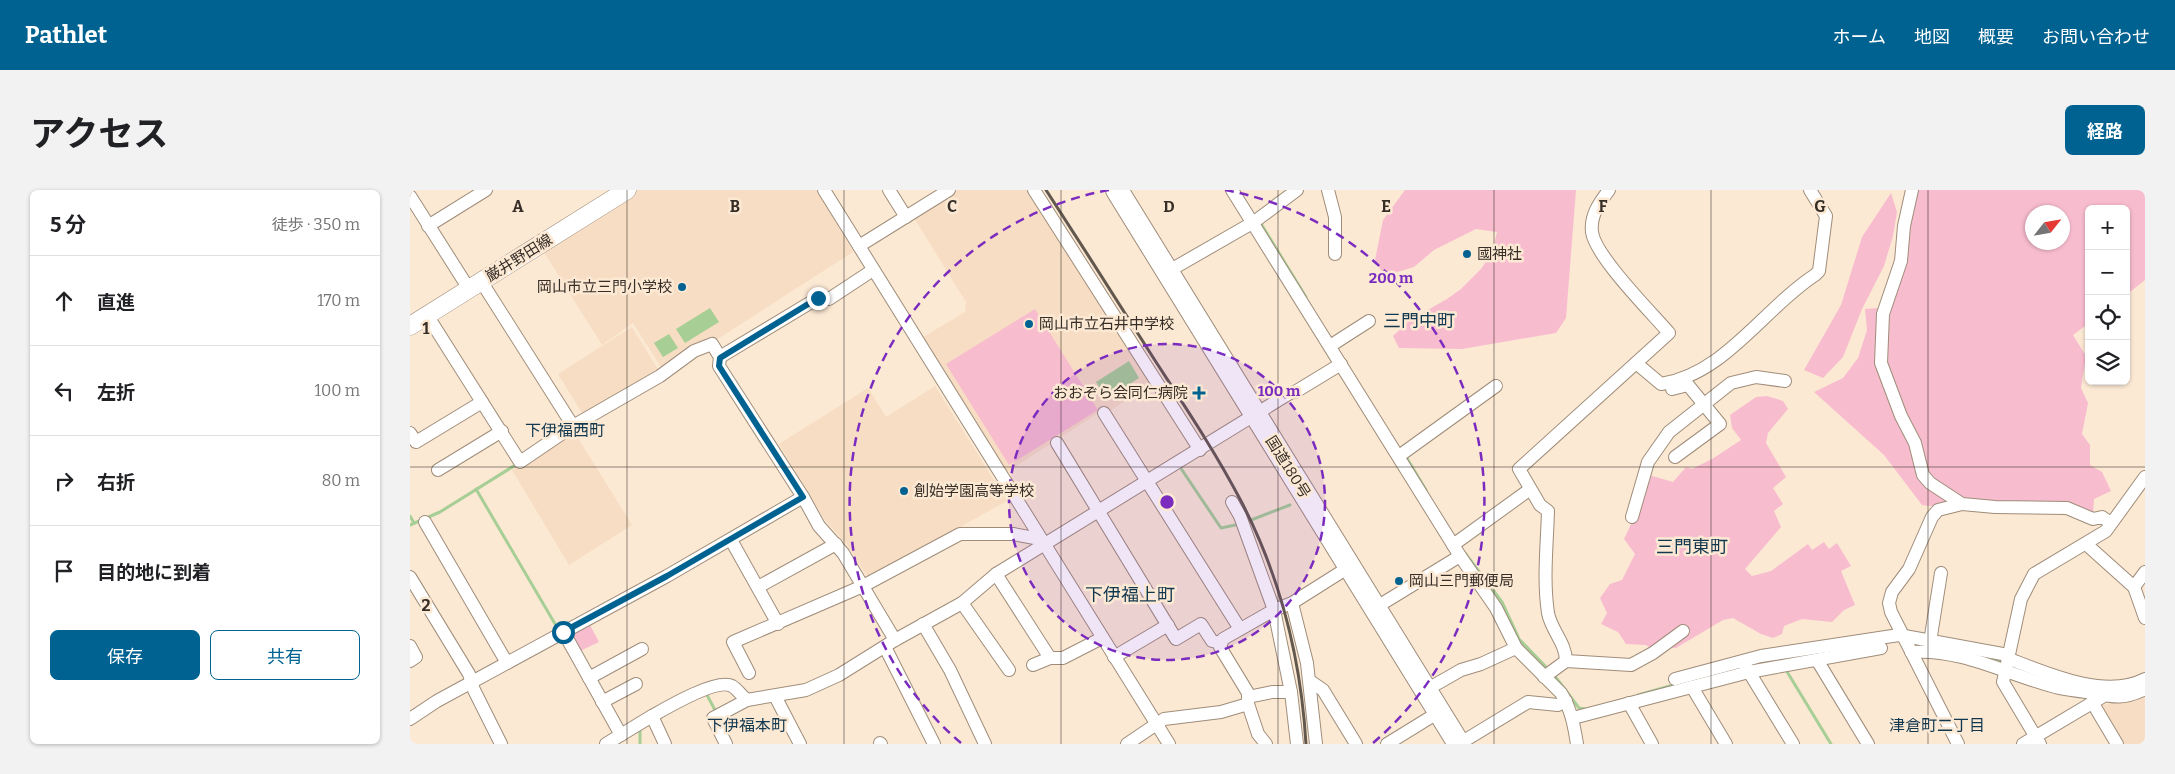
<!DOCTYPE html>
<html lang="ja">
<head>
<meta charset="utf-8">
<style>
	body { margin:0; font-family:Bitter,"Noto Sans JP",serif; background:#f2f2f2; color:#202124 }
	.controls { position:absolute; right:15px; top:15px; display:grid; overflow:hidden; border-radius:8px; box-shadow:0 1px 4px #0004 }
	.controls button { width:45px; height:45px; display:grid; place-items:center; padding:0; border:0; border-bottom:1px solid #e0e0e0; background:#fff; color:#202124; font:25px sans-serif }
	.compass { position:absolute; left:1615px; top:15px; width:45px; height:45px; border-radius:50%; background:#fff; box-shadow:0 1px 4px #0004; rotate:59deg }
	.stop { position:absolute; width:15px; height:15px; margin:-11px; border:4px solid #006291; border-radius:50%; background:#fff }
	.stop.end { background:#006291; border-color:#fff; box-shadow:0 1px 5px #0008 }
	.list { margin:0; padding:0; list-style:none }
	h2 { display:flex; justify-content:space-between; align-items:center; height:65px; margin:0; padding:0 20px; font-size:21px }
	h2 small { font-size:16px; font-weight:400; color:#757577 }
	.list li { display:grid; grid-template-columns:32px 1fr auto; gap:15px; align-items:center; box-sizing:border-box; height:90px; padding:0 20px; border-top:1px solid #e0e0e0 }
	.list b { display:block; font-size:19px; white-space:nowrap }
	.list em { font-size:16px; font-style:normal; color:#757577 }
	.actions { display:flex; gap:10px; padding:15px 20px }
	.actions a { flex:1; padding:11px 0; border:1px solid #006291; border-radius:8px; text-align:center; font-size:18px; color:#006291 }
	.actions .main { background:#006291; color:#fff }
	.icon { flex:none; width:28px; height:28px; fill:none; stroke:currentColor; stroke-width:2; stroke-linecap:round; stroke-linejoin:round }
	.map { position:relative; flex:none; width:1735px; height:554px; overflow:hidden; border-radius:8px }
	header { display:flex; align-items:center; gap:30px; box-sizing:border-box; height:70px; padding:0 25px; background:#006291; color:#fff }
	header strong { font-size:24px }
	nav { display:flex; gap:28px; margin-inline-start:auto; font-size:18px }
	.intro { display:flex; align-items:center; justify-content:space-between; box-sizing:border-box; height:120px; padding:0 30px }
	h1 { margin:0; font-size:35px }
	.button { padding:12px 22px; border-radius:8px; background:#006291; color:#fff; font-size:18px; font-weight:700 }
	main { display:flex; gap:30px; padding:0 30px }
	aside { flex:1; background:#fff; border-radius:8px; box-shadow:0 1px 4px #0004 }
	.map>svg:first-child { display:block }
</style>
</head>
<body>
<header>
<strong>Pathlet</strong>
<nav><a>ホーム</a><a>地図</a><a>概要</a><a>お問い合わせ</a></nav>
</header>
<div class="intro"><h1>アクセス</h1><a class="button">経路</a></div>
<main>
<aside>
<h2>5 分<small>徒歩 · 350 m</small></h2>
<ul class="list">
<li><svg class="icon" aria-label="ahead" viewBox="0 0 24 24"><path d="M12 20V5M6 11l6-6 6 6"/></svg><div><b>直進</b></div><em>170 m</em></li>
<li><svg class="icon" aria-label="left" viewBox="0 0 24 24"><path d="M17 20v-9H6M10 6l-5 5 5 5"/></svg><div><b>左折</b></div><em>100 m</em></li>
<li><svg class="icon" aria-label="right" viewBox="0 0 24 24"><path d="M7 20v-9h11M14 6l5 5-5 5"/></svg><div><b>右折</b></div><em>80 m</em></li>
<li><svg class="icon" aria-label="arrive" viewBox="0 0 24 24"><path d="M6 21V4h12l-3 4 3 4H6"/></svg><div><b>目的地に到着</b></div></li>
</ul>
<div class="actions"><a class="main">保存</a><a>共有</a></div>
</aside>
<div class="map">
<svg width="1735" height="554" viewBox="0 0 1735 554">
	<rect width="100%" height="100%" fill="#fce9d4"/>
	<!-- built -->
	<g fill="#f7ddc3">
		<path d="M228,0H407L443,62L303,152L252,179L223,133L192,155L132,59Z"/>
		<path d="M548,0H620L742,194L698,222H690L597,282L513,147L555,122L556,112L504,28Z"/>
		<path d="M222,137L249,181L174,226L148,184Z"/>
		<path d="M525,196L597,311L458,388L438,356L414,329L369,254L458,198L476,227Z"/>
		<path d="M163,240L222,335L159,375L102,280Z"/>
		<path d="M1735,504V554H1712L1689,516Z"/>
	</g>
	<!-- green -->
	<g fill="#f8bccf" fill-rule="evenodd">
		<path d="M995,0H1166L1156,128L1146,143L1052,159L989,158L983,146L1000,130L1037,109L1051,99L1071,79L1082,63L1087,42L1066,39L1024,60L1004,77L974,86L965,70L973,30Z"/>
		<path d="M1507,0H1735V90L1716,105V19H1679V133L1663,145L1676,166L1671,198L1678,213L1672,244L1680,255V275L1692,282L1701,301L1684,309L1683,324L1528,317L1512,315L1474,265L1404,202L1433,188L1448,168L1457,140L1455,119L1482,117L1495,67L1496,41ZM1622,22H1652V52H1622Z"/>
		<path d="M1481,3L1487,22L1483,46L1474,76L1452,119L1433,167L1413,188L1394,180L1431,115L1452,47Z"/>
		<path d="M625,119L688,220L599,275L536,174Z"/>
		<path d="M1357,206L1373,211L1378,219L1358,243L1356,253L1376,287L1363,298L1373,314L1364,321L1371,337L1335,379L1342,386L1361,381L1398,354L1402,360L1414,352L1419,359L1427,353L1441,376L1431,381L1445,415L1434,420L1422,432L1392,429L1374,436L1372,444L1363,448L1351,444L1323,428L1313,430L1266,458L1248,457L1243,460L1236,455L1216,454L1208,442L1191,434L1197,423L1190,408L1200,394L1212,390L1225,364L1214,349L1224,328L1239,285L1263,292L1276,277L1282,279L1302,269L1331,250L1322,238L1320,225L1346,207Z"/>
		<path d="M180,435L189,452L170,461L161,445Z"/>
	</g>
	<!-- water -->
	<g fill="#a6ce95">
		<path d="M300,118L309,132L275,153L266,139Z"/>
		<path d="M259,144L268,158L253,167L244,153Z"/>
		<path d="M719,171L729,188L697,209L686,192Z"/>
	</g>
	<g fill="none" stroke-linecap="round" stroke-linejoin="round">
		<!-- stream -->
		<g stroke="#a6ce95" stroke-width="3">
			<path d="M850,32L896,107"/>
			<path d="M995,265L1016,300"/>
			<path d="M770,277L811,338L830,334"/>
			<path d="M66,299L148,439"/>
			<path d="M0,326L4,333"/>
			<path d="M836,332L880,315"/>
			<path d="M0,335L30,322L107,274"/>
			<path d="M1055,363L1092,412L1109,449L1138,479"/>
			<path d="M1577,467L1593,472"/>
			<path d="M1376,480L1421,554"/>
			<path d="M1144,485L1169,518L1176,519"/>
			<path d="M296,503L306,522"/>
			<path d="M1228,505L1267,494"/>
			<path d="M230,540V554"/>
		</g>
		<defs>
			<g id="street">
				<path d="M414,0L759,554"/>
				<path d="M479,0L496,27"/>
				<path d="M624,0L790,260"/>
				<path d="M822,0L1050,366L1086,418L1106,458L1151,503C1161,519 1164,535 1167,554"/>
				<path d="M918,0L925,27V64"/>
				<path d="M1502,0L1494,36L1491,71L1473,124L1471,173L1491,226L1505,253L1513,285L1520,293L1552,314L1585,317L1657,318L1683,329L1692,327L1701,333"/>
				<path d="M0,6L59,99"/>
				<path d="M18,36L76,0"/>
				<path d="M449,56L539,0"/>
				<path d="M757,82L844,32L887,0"/>
				<path d="M71,91L163,236"/>
				<path d="M17,125L110,272L163,236L250,186L284,161L302,154L310,167L408,108L419,109L463,80"/>
				<path d="M920,156L959,131"/>
				<path d="M310,167L309,176L393,307"/>
				<path d="M1226,173L1251,194C1315,184 1353,119 1405,85L1409,81L1416,26L1400,0"/>
				<path d="M1262,199L1278,195L1310,234L1265,267"/>
				<path d="M694,223L830,439"/>
				<path d="M0,243L6,252L72,212"/>
				<path d="M647,253L766,449L791,434L802,451L811,453"/>
				<path d="M989,266L1086,196"/>
				<path d="M28,280L92,241"/>
				<path d="M822,312L830,326L864,420L881,502L887,554"/>
				<path d="M1222,327L1238,272L1259,242L1321,193L1346,187L1375,191"/>
				<path d="M15,332L97,473"/>
				<path d="M321,350L368,434"/>
				<path d="M1676,354L1724,397"/>
				<path d="M1043,355L1119,300"/>
				<path d="M1735,382L1724,397L1735,428"/>
				<path d="M586,384L640,468"/>
				<path d="M0,387L59,484L64,500L91,554"/>
				<path d="M348,397L426,354"/>
				<path d="M552,413L599,480"/>
				<path d="M882,413L897,473L906,554"/>
				<path d="M965,418L1050,366"/>
				<path d="M513,434L540,480L575,554"/>
				<path d="M153,441L211,545"/>
				<path d="M1520,452L1531,383"/>
				<path d="M0,456L6,467L0,471"/>
				<path d="M475,457L524,554"/>
				<path d="M1501,462C1552,458 1600,486 1649,498C1658,500 1667,501 1676,502C1700,506 1711,511 1735,499"/>
				<path d="M704,467L758,435"/>
				<path d="M1597,468C1636,483 1695,510 1735,489"/>
				<path d="M1407,470L1458,554"/>
				<path d="M1156,471C1156,453 1141,440 1138,423C1133,390 1137,355 1138,321L1130,315L1109,279L1259,143C1241,122 1185,66 1182,42C1180,25 1190,12 1199,0"/>
				<path d="M623,475L640,468H653L692,448"/>
				<path d="M1336,477L1383,554"/>
				<path d="M339,483L323,452L453,396L550,344H603L630,349"/>
				<path d="M1134,487L1156,471L1221,475L1243,463L1273,441"/>
				<path d="M179,488L232,459"/>
				<path d="M1265,489L1351,466L1489,445L1598,465"/>
				<path d="M900,491L913,500L946,554"/>
				<path d="M1282,497L1316,554"/>
				<path d="M1016,500L1051,480L1071,474L1106,458"/>
				<path d="M365,506L390,554"/>
				<path d="M838,507L862,502H881"/>
				<path d="M192,512L226,494"/>
				<path d="M1682,512L1707,554"/>
				<path d="M1219,513L1242,554"/>
				<path d="M242,526C256,518 307,488 322,496C327,499 332,506 337,510"/>
				<path d="M1163,528L1339,482L1471,458"/>
				<path d="M0,529L27,511L257,386L393,307L409,336L433,363L485,450"/>
				<path d="M470,553L471,554"/>
				<path d="M196,554L242,526L255,554"/>
				<path d="M316,554L303,528L337,510L396,500L429,485L485,450L552,413L586,384L880,203L885,202L931,174"/>
				<path d="M717,554L754,529L811,522L838,514"/>
				<path d="M856,554L848,544L838,514V503L810,457L813,449L864,420L882,413L939,377"/>
				<path d="M977,554L1029,522"/>
				<path d="M1049,554L1118,512L1148,515L1156,511"/>
				<path d="M1548,554L1481,422L1479,413L1482,402L1499,379L1522,327L1528,320L1552,314"/>
				<path d="M1613,554L1692,507"/>
				<path d="M1630,554L1593,492L1611,409L1624,384L1696,341L1735,287"/>
			</g>
			<path id="secondary" d="M0,136L217,0"/>
			<path id="highway" d="M707,0L1049,554"/>
		</defs>
		<!-- street casing -->
		<use href="#street" stroke="#9f8d7a" stroke-width="14"/>
		<!-- secondary casing -->
		<use href="#secondary" stroke="#9f8d7a" stroke-width="19"/>
		<!-- highway casing -->
		<use href="#highway" stroke="#9f8d7a" stroke-width="24"/>
		<!-- street -->
		<use href="#street" stroke="#fff" stroke-width="12"/>
		<!-- secondary -->
		<use href="#secondary" stroke="#fff" stroke-width="18"/>
		<!-- highway -->
		<use href="#highway" stroke="#fff" stroke-width="22"/>
		<!-- rail -->
		<path stroke="#62584d" stroke-width="3" d="M636,0C673,57 710,115 746,172C776,218 806,263 831,311C870,386 891,470 896,554"/>
	</g>
	<g fill="none" stroke-linecap="round" stroke-linejoin="round">
		<!-- route -->
		<path stroke="#006291" stroke-width="6" d="M153,442L257,386L393,307L309,176L310,168L408,108"/>
	</g>
	<!-- grid -->
	<path fill="none" stroke="#352d26" stroke-width="1" stroke-opacity="0.55" d="M217,0V554M434,0V554M651,0V554M868,0V554M1084,0V554M1301,0V554M1518,0V554M0,277H1735"/>
	<!-- distance rings -->
	<circle cx="757" cy="312" r="158" fill="#7b2cbf" fill-opacity=".12"/>
	<g fill="none" stroke="#7b2cbf" stroke-width="2.5" stroke-dasharray="9 6">
		<circle cx="757" cy="312" r="158"/>
		<path d="M551 553A317 317 0 0 1 699 0M815 0A317 317 0 0 1 963 553"/>
	</g>
	<!-- markers -->
	<g fill="#006291" stroke="#fce9d4" stroke-width="2">
		<circle cx="1057" cy="64" r="5"/>
		<circle cx="272" cy="97" r="5"/>
		<circle cx="619" cy="134" r="5"/>
		<path d="M786.5 195.5h5v5h5v5h-5v5h-5v-5h-5v-5h5z"/>
		<circle cx="494" cy="301" r="5"/>
		<circle cx="989" cy="391" r="5"/>
	</g>
	<g text-anchor="middle" stroke-width="5" stroke-linejoin="round" paint-order="stroke">
		<!-- poi labels -->
		<g font-size="15" fill="#352d26" stroke="#fce9d4" text-anchor="start">
			<text x="1067" y="69">國神社</text>
			<text x="262" y="102" text-anchor="end">岡山市立三門小学校</text>
			<text x="629" y="139">岡山市立石井中学校</text>
			<text x="778" y="208" text-anchor="end">おおぞら会同仁病院</text>
			<text x="504" y="306">創始学園高等学校</text>
			<text x="999" y="396">岡山三門郵便局</text>
		</g>
		<!-- street labels -->
		<g font-size="15" fill="#352d26" stroke="#fce9d4">
			<text transform="translate(109 68) rotate(-32)" y="5">巌井野田線</text>
			<text transform="translate(878 277) rotate(58)" y="5">国道180号</text>
		</g>
		<!-- neighbourhood labels -->
		<g font-size="16" fill="#123850" stroke="#fce9d4">
			<text x="155" y="246">下伊福西町</text>
			<text x="337" y="541">下伊福本町</text>
			<text x="1527" y="541">津倉町二丁目</text>
		</g>
		<!-- quarter labels -->
		<g font-size="18" fill="#123850" stroke="#fce9d4">
			<text x="1009" y="137">三門中町</text>
			<text x="1282" y="363">三門東町</text>
			<text x="720" y="411">下伊福上町</text>
		</g>
	</g>
	<g font-size="16" text-anchor="middle" font-weight="bold" fill="#352d26" stroke="#fce9d4" stroke-width="5" stroke-linejoin="round" paint-order="stroke">
		<text x="108" y="22">A</text>
		<text x="325" y="22">B</text>
		<text x="542" y="22">C</text>
		<text x="759" y="22">D</text>
		<text x="976" y="22">E</text>
		<text x="1193" y="22">F</text>
		<text x="1410" y="22">G</text>
		<text x="16" y="144">1</text>
		<text x="16" y="421">2</text>
	</g>
	<circle cx="757" cy="312" r="8" fill="#7b2cbf" stroke="#fce9d4" stroke-width="2.5"/>
	<g font-size="15" text-anchor="middle" font-weight="bold" fill="#7b2cbf" stroke="#fce9d4" stroke-width="5" stroke-linejoin="round" paint-order="stroke">
		<text x="981" y="93">200 m</text>
		<text x="869" y="206">100 m</text>
	</g>
</svg>
<div class="controls">
<button>+</button>
<button>−</button>
<button><svg class="icon" aria-label="locate" viewBox="0 0 24 24"><circle cx="12" cy="12" r="6"/><path d="M12 2v4M12 18v4M2 12h4M18 12h4"/></svg></button>
<button><svg class="icon" aria-label="layers" viewBox="0 0 24 24"><path d="M12 4l9 5-9 5-9-5zM3 14l9 5 9-5"/></svg></button>
</div>
<svg class="compass" viewBox="-18 -18 36 36"><path d="M0-13l5 13h-10z" fill="#e53935"/><path d="M0 13l5-13h-10z" fill="#757577"/></svg>
<div class="stop" style="left:153px;top:442px"></div>
<div class="stop end" style="left:408px;top:108px"></div>
</div>
</main>
</body>
</html>
